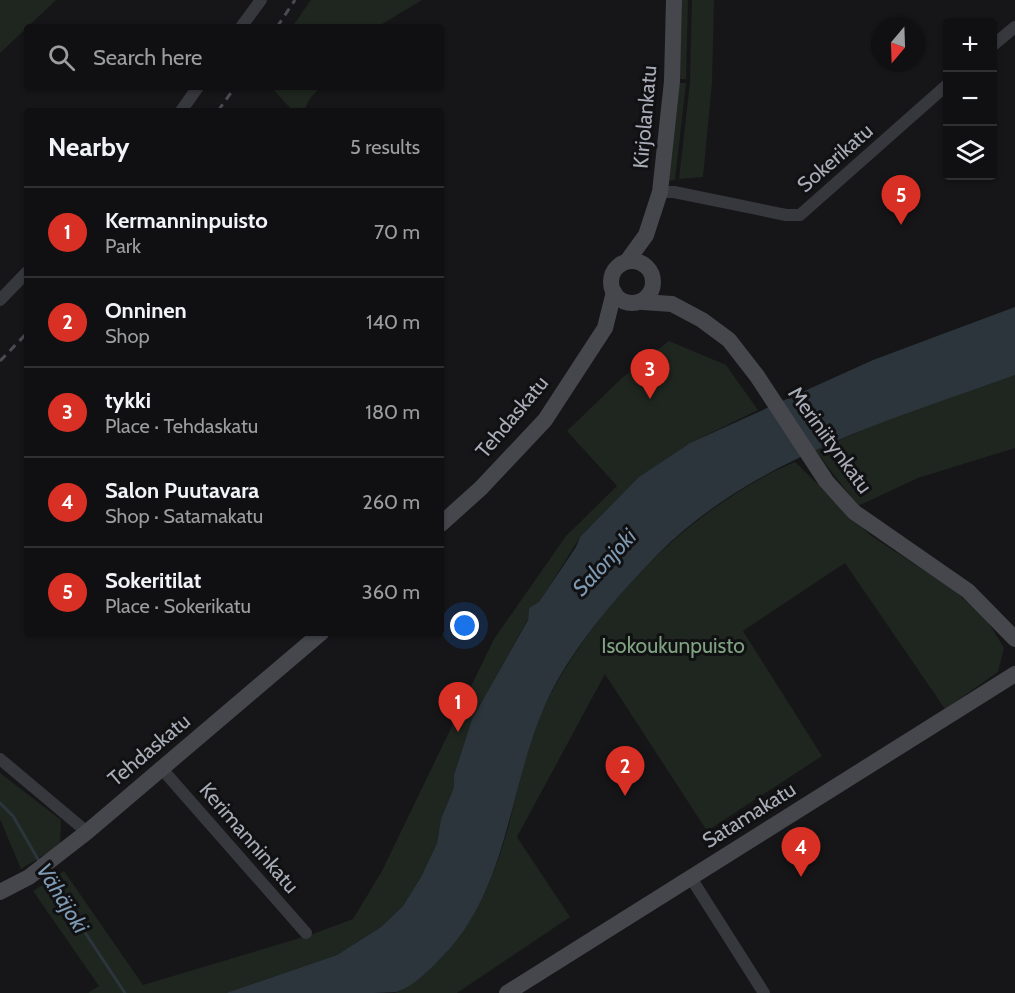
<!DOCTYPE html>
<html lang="en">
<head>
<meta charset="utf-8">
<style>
	body { margin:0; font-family:Cabin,sans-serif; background:#19191b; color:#f1f3f6 }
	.controls { position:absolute; right:18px; top:18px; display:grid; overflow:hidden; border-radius:6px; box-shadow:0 2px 4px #0004 }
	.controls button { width:54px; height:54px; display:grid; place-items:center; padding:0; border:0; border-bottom:2px solid #303032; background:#101012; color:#f1f3f6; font:30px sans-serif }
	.compass { position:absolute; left:871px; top:18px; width:54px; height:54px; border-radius:50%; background:#101012; box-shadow:0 2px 4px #0004; rotate:199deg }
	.you { position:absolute; left:465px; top:626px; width:21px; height:21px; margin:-15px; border:4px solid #fff; border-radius:50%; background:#1a73e8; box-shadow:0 0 0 9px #1a73e833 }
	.badge { display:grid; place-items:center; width:39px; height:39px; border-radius:50%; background:#d93025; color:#fff; font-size:20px; font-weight:700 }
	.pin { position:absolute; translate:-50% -50px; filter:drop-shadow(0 2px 3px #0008) }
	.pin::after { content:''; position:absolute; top:32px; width:21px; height:18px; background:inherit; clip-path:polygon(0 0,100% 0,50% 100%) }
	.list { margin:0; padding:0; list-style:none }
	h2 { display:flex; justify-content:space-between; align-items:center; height:78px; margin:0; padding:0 24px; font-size:26px }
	h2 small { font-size:20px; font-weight:400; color:#9c9d9f }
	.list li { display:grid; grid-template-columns:39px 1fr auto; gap:18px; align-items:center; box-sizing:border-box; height:90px; padding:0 24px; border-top:2px solid #303032 }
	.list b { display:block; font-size:22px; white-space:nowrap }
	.list p { margin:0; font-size:20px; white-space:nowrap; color:#9c9d9f }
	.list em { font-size:20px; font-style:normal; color:#9c9d9f }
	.icon { flex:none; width:33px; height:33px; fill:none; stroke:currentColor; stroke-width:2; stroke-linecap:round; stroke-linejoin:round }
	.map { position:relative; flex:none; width:1015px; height:993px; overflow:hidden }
	.search { position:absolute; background:#101012; box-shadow:0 2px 4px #0004; left:24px; top:24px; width:420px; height:66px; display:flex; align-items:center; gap:15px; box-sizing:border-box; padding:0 21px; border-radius:6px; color:#9c9d9f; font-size:22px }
	.panel { position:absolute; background:#101012; box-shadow:0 2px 4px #0004; left:24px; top:108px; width:420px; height:528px; border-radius:6px }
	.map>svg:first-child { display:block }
</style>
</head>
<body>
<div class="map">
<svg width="1015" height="993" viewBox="0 0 1015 993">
	<rect width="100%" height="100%" fill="#161618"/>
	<!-- green -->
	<g fill="#1e261f">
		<path d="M0,0H56L0,53Z"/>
		<path d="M311,0H422L377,27H292Z"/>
		<path d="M674,0H688L686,79H674Z"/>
		<path d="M692,0H714L712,83L703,177L679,179L690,82Z"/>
		<path d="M673,83H686L675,180L656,182Z"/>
		<path d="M271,87H321L310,98L304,111H293Z"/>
		<path d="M669,341L726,365L758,410L690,443L640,477L580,537L539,603L529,608L528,619L472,719L454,775V787L441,819L437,843L421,877L403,906L381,927L337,955L226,993H88L99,986L33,891L64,871L143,985L310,935L353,919L382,871L494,639L566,536L617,486L567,431L622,378Z"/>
		<path d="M1015,375V448L918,478L858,506L815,450L899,415Z"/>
		<path d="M795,462L870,535L951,588L985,617L1004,648L998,672L945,709L845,563L743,631L822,756L707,831L605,674L517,837L570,917L457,993H395C454,959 481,911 502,848C514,813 518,777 530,742C569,630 685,507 795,462Z"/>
		<path d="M0,773L61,820L60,845L21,869L0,819Z"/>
	</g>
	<!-- water -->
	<path fill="#2c353c" d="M1015,307V375C891,420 754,458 658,554C621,592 582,636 556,683C506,773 515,889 436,963C425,974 412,987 396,992C384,993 365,993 352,993C310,993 268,993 226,993L337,955L381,927L403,906L421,877L437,843L441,819L454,787V775L472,719L528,620L529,608L539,602L576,547L580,537L639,477L690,443L873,360Z"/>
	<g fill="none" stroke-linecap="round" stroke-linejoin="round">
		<!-- stream -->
		<g stroke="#2c353c" stroke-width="3">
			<path d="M0,803L13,816L39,861"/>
			<path d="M45,872L125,993"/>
		</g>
		<!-- street -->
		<g stroke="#37383d" stroke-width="12">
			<path d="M241,27L261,0"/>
			<path d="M992,46L1015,27"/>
			<path d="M181,111L198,87"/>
			<path d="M660,192H674L786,215H800L948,84"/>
			<path d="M0,300L27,272"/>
			<path d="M0,759L87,832"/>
			<path d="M162,769L306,933"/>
			<path d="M691,878L764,993"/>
		</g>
		<!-- secondary -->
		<g stroke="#45474d" stroke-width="16">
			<path d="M628,260L646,235L660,192L672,81L674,0"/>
			<circle cx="632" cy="282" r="21"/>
			<path d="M643,302L672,304L702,320L729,340L757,376L826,481L854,512L968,591L1015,639"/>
			<path d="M441,524L481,488L545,420L605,328L614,292"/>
			<path d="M0,892L29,877L87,832L321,633"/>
			<path d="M507,993L1015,674"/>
		</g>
		<!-- rail -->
		<g stroke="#4a4c52" stroke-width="3" stroke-dasharray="8 6" stroke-linecap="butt">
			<path d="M277,27L295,0"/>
			<path d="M218,111L235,87"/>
			<path d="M0,361L27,333"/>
		</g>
	</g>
	<g text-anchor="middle" stroke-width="6" stroke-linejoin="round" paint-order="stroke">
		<!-- street labels -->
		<g font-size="21" fill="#a8adb8" stroke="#111113">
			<text transform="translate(645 117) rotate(-85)" y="7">Kirjolankatu</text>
			<text transform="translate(835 158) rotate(-41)" y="7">Sokerikatu</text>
			<text transform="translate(512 417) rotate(-50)" y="7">Tehdaskatu</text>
			<text transform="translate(830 440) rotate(54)" y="7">Meriniitynkatu</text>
			<text transform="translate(149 750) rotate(-40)" y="7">Tehdaskatu</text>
			<text transform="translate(749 815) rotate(-32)" y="7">Satamakatu</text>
			<text transform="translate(249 838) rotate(49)" y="7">Kerimanninkatu</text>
		</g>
		<!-- park labels -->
		<g font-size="21" fill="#7fa381" stroke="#111113">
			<text x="673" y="653">Isokoukunpuisto</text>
		</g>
		<!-- water labels -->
		<g font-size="22" font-style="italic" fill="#7f9bb3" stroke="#111113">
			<text transform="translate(604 562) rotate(-47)" y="8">Salonjoki</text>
			<text transform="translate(63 898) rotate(58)" y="8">Vähäjoki</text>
		</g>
	</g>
</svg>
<div class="controls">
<button>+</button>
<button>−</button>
<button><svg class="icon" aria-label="layers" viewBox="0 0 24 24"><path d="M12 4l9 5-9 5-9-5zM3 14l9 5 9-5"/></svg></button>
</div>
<svg class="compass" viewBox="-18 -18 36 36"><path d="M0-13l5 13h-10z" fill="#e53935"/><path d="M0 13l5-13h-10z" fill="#9c9d9f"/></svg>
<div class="you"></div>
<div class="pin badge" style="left:458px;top:732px">1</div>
<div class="pin badge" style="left:625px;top:796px">2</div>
<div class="pin badge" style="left:650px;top:399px">3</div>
<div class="pin badge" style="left:801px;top:877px">4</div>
<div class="pin badge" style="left:901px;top:225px">5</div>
<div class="search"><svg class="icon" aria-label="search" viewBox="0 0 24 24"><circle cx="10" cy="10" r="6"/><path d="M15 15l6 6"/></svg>Search here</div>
<section class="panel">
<h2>Nearby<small>5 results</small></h2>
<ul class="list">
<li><span class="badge">1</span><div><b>Kermanninpuisto</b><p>Park</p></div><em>70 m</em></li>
<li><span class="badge">2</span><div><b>Onninen</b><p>Shop</p></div><em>140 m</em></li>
<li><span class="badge">3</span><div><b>tykki</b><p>Place · Tehdaskatu</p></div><em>180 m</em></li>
<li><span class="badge">4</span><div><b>Salon Puutavara</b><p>Shop · Satamakatu</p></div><em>260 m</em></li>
<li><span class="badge">5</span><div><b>Sokeritilat</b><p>Place · Sokerikatu</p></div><em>360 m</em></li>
</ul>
</section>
</div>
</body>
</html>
